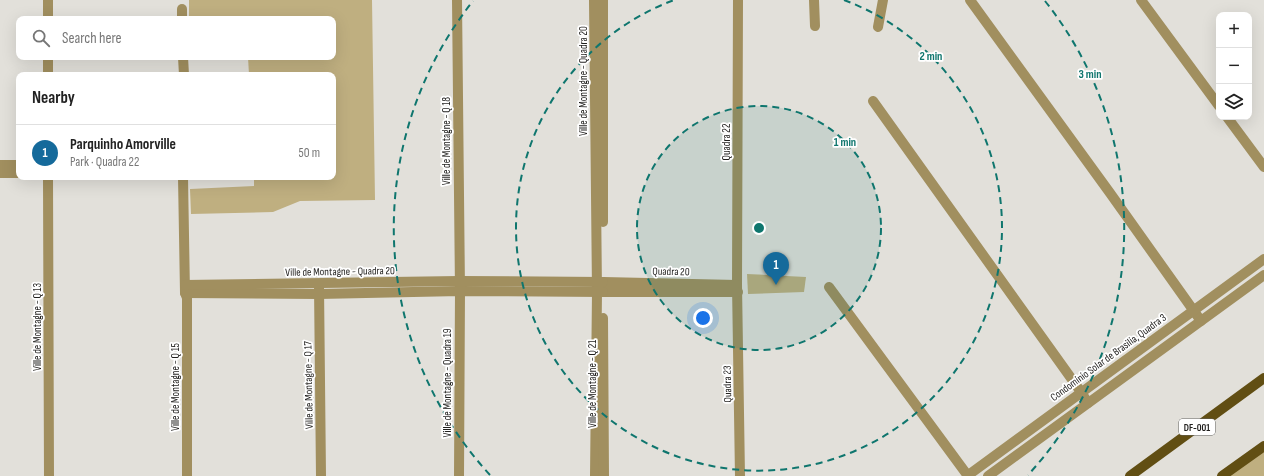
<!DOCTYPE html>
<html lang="en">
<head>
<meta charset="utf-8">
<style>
	body { margin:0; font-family:"Sofia Sans Condensed",sans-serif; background:#f6f6f6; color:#222 }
	.controls { position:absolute; right:12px; top:12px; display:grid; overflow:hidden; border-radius:8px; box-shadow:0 4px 16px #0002 }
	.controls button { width:36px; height:36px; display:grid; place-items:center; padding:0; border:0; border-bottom:1px solid #e0e0e0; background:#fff; color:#222; font:20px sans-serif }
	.you { position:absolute; left:703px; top:318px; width:14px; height:14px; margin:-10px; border:3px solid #fff; border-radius:50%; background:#1a73e8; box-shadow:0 0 0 6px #1a73e833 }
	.badge { display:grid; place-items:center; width:26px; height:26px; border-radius:50%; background:#156a9b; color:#fff; font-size:13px; font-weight:700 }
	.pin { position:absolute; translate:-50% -33px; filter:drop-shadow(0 1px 2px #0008) }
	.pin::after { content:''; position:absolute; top:21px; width:14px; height:12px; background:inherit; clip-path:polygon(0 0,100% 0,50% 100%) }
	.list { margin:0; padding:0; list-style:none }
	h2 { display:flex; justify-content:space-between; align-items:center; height:52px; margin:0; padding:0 16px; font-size:17px }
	h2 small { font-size:13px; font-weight:400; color:#767676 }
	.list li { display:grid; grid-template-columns:26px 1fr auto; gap:12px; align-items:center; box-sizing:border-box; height:56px; padding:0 16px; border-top:1px solid #e0e0e0 }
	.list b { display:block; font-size:15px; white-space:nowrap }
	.list p { margin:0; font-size:13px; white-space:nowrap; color:#767676 }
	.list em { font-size:13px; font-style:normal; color:#767676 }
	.icon { flex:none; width:22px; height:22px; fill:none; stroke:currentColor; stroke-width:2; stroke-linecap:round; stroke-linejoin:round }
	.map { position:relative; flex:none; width:1264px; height:476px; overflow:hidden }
	.search { position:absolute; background:#fff; box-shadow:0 4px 16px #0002; left:16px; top:16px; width:320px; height:44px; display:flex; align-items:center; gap:10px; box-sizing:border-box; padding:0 14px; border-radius:8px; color:#767676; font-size:15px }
	.panel { position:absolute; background:#fff; box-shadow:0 4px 16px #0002; left:16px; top:72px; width:320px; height:108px; border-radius:8px }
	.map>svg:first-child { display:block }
</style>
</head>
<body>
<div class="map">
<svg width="1264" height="476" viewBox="0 0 1264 476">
	<rect width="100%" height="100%" fill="#e2e0da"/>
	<!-- green -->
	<g fill="#bfaf80">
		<path d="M189,0H372L375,200L300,201L273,212L191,214L190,189L254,186V177H333V75H249L248,57H333V19H189Z"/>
		<path d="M747,274L806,277L804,292L748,294Z"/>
		<path d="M1264,447V476H1224Z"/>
	</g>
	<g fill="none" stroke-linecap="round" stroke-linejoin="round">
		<!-- minor -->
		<g stroke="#a18f5f" stroke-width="10">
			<path d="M48,0V19"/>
			<path d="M457,0L460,291L459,476"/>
			<path d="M738,0L737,285L740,476"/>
			<path d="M814,0L815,26"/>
			<path d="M970,0L1110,193L1201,321"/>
			<path d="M1141,0L1219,106"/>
			<path d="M182,9V19"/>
			<path d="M878,27L883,0"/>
			<path d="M48,57V75"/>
			<path d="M183,57L184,75"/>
			<path d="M873,101L1081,392L1088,403"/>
			<path d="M1227,117L1264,167"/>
			<path d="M48,177L49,476"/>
			<path d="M603,282L737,285"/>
			<path d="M319,286L321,476"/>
			<path d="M829,287L968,476"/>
			<path d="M603,292H738"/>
			<path d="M185,293L187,298V476"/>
		</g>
		<!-- tertiary -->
		<g stroke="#a18f5f" stroke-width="10">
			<path d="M594,0L597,292L595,476"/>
			<path d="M603,0V222"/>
			<path d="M0,165H19"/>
			<path d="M0,173H19"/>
			<path d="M183,177L185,293L319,294L460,291L603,292"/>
			<path d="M185,285L459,281L603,282"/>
			<path d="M603,318L604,476"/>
			<path d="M967,476L1264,259"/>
			<path d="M988,476L1264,275"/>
		</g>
		<!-- primary -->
		<g stroke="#614e13" stroke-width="10">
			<path d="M1130,476L1264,378"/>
			<path d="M1222,476L1264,446"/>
		</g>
	</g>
	<!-- distance rings -->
	<circle cx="759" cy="228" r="122" fill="#0f766e" fill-opacity=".12"/>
	<g fill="none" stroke="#0f766e" stroke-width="2" stroke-dasharray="7 5">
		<circle cx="759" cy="228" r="122"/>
		<path d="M844 0A243 243 0 1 1 674 0"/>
		<path d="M490 475A365 365 0 0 1 473 1M1045 1A365 365 0 0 1 1028 475"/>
	</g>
	<g text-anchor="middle" stroke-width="3.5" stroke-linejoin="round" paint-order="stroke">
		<!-- shield labels -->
		<rect fill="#fff" stroke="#636261" stroke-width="1" x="1179" y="419" width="36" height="16" rx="3"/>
		<g font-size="10" font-weight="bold" fill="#201f1d">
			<text x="1197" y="431">DF-001</text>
		</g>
		<!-- street labels -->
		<g font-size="11" fill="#201f1d" stroke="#fff">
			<text transform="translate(583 81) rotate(-90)" y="4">Ville de Montagne - Quadra 20</text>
			<text transform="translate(446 141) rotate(-90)" y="4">Ville de Montagne - Q 18</text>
			<text transform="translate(726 142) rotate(-90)" y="4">Quadra 22</text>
			<text transform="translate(340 271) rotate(-1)" y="4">Ville de Montagne - Quadra 20</text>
			<text transform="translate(671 271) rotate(1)" y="4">Quadra 20</text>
			<text transform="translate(37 327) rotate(-90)" y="4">Ville de Montagne - Q 13</text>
			<text transform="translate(1108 357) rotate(-36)" y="4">Condomínio Solar de Brasilia, Quadra 3</text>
			<text transform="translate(447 383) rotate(-90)" y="4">Ville de Montagne - Quadra 19</text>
			<text transform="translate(592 384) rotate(-90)" y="4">Ville de Montagne - Q 21</text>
			<text transform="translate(727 384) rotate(-91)" y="4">Quadra 23</text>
			<text transform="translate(308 385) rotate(-91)" y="4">Ville de Montagne - Q 17</text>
			<text transform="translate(175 387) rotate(-90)" y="4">Ville de Montagne - Q 15</text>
		</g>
	</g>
	<circle cx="759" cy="228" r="6" fill="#0f766e" stroke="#fff" stroke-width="2"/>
	<g font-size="12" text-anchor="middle" font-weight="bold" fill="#0f766e" stroke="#fff" stroke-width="3.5" stroke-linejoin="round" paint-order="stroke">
		<text x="931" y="60">2 min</text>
		<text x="1090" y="78">3 min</text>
		<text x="845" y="146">1 min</text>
	</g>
</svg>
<div class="controls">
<button>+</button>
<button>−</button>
<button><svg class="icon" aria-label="layers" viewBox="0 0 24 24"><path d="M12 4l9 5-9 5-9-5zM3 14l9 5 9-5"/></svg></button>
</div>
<div class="you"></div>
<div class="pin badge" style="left:776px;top:285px">1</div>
<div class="search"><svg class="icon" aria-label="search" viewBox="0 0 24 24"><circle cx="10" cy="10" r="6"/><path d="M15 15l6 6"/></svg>Search here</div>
<section class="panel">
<h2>Nearby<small></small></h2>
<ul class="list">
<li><span class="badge">1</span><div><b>Parquinho Amorville</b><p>Park · Quadra 22</p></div><em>50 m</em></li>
</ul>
</section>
</div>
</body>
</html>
